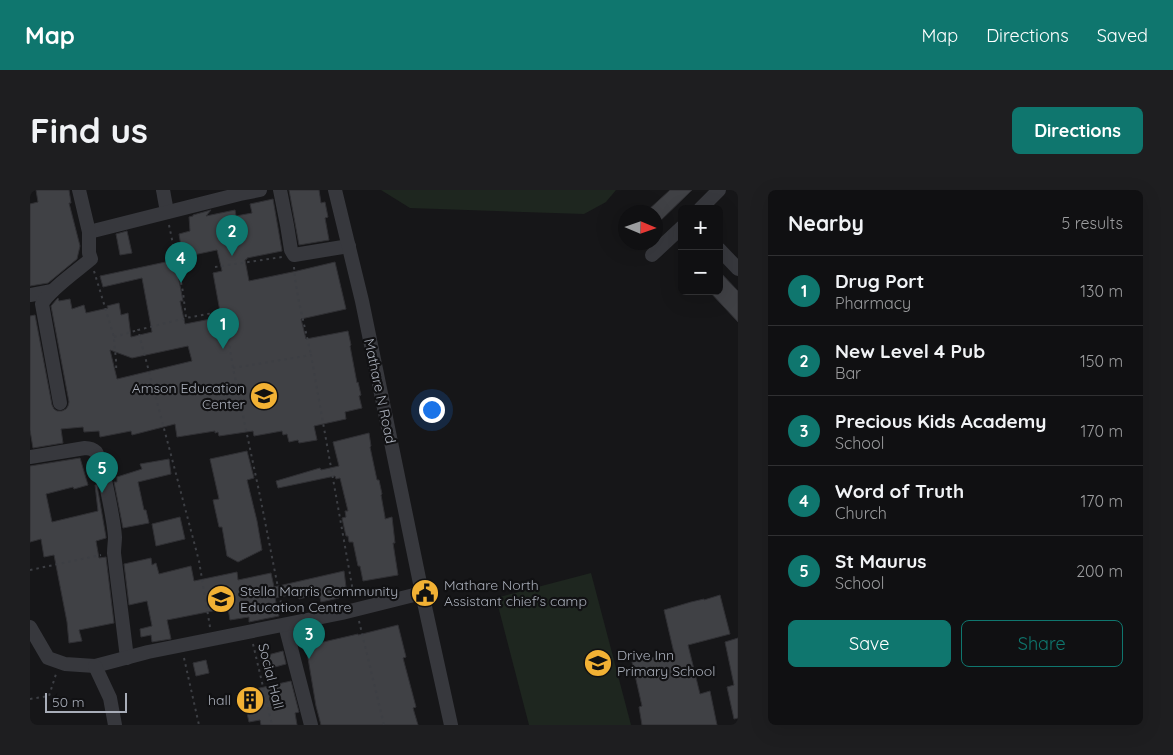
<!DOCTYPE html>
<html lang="en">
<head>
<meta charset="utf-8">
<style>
	body { margin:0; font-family:Quicksand,sans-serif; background:#1e1e20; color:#f1f3f6 }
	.controls { position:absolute; right:15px; top:15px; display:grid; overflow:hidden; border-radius:8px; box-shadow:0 5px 20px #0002 }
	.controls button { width:45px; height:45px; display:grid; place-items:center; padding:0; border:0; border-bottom:1px solid #303032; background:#101012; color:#f1f3f6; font:25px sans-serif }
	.compass { position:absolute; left:588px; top:15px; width:45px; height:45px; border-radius:50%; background:#101012; box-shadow:0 5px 20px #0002; rotate:92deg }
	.scale { position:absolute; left:15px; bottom:12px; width:82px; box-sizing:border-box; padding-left:5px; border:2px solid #a8adb8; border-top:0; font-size:14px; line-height:18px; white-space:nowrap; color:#a8adb8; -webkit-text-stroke:4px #111113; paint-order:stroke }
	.you { position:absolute; left:401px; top:219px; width:18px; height:18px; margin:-12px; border:4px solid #fff; border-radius:50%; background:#1a73e8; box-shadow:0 0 0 8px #1a73e833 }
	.badge { display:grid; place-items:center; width:32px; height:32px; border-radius:50%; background:#0f766e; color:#fff; font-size:16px; font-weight:700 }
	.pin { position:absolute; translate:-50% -41px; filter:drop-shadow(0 1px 2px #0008) }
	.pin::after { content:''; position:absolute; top:26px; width:18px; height:15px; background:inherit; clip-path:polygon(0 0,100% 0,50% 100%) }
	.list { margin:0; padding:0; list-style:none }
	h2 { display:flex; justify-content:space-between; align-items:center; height:65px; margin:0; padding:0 20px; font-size:21px }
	h2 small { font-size:16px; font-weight:400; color:#9c9d9f }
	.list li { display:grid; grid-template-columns:32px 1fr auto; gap:15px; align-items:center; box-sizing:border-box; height:70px; padding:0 20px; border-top:1px solid #303032 }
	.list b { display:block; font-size:19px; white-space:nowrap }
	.list p { margin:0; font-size:16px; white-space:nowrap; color:#9c9d9f }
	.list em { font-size:16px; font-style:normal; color:#9c9d9f }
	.actions { display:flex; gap:10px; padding:15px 20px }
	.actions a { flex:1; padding:11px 0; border:1px solid #0f766e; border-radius:8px; text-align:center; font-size:18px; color:#0f766e }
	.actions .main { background:#0f766e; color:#fff }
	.map { position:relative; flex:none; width:708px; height:535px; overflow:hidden; border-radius:8px }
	header { display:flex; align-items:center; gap:30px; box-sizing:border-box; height:70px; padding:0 25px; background:#0f766e; color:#fff }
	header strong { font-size:24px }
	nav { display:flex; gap:28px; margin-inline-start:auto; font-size:18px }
	.intro { display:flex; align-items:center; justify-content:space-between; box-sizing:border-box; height:120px; padding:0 30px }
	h1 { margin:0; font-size:35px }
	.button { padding:12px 22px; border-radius:8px; background:#0f766e; color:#fff; font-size:18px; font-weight:700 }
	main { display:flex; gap:30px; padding:0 30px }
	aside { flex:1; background:#101012; border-radius:8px; box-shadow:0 5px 20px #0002 }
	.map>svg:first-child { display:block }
</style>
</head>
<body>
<header>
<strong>Map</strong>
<nav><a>Map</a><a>Directions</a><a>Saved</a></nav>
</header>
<div class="intro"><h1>Find us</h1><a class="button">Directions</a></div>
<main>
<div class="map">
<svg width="708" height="535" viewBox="0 0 708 535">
	<rect width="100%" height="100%" fill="#161618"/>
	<!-- green -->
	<g fill="#1e261f">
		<path d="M351,0H586L576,12L554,24L380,18Z"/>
		<path d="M561,383L601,535H499L466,408Z"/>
	</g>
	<!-- building -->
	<g fill="#404145" stroke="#303034" fill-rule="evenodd">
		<path d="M6,0H39L41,13H39L50,56L47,69L18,93L0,96V14L8,12Z"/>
		<path d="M259,0H289L291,13L295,12L298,27L295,28L299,50L269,55Z"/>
		<path d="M640,0H662L626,35V22H616Z"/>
		<path d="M243,9L252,61L217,68V69L215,70L219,91L267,81L305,72L316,119L271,129L276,149L318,141L321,155L320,156L327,193L328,192L331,205L329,206L332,218L315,222L316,229L284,236L287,250L269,253L268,250L259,252L257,244L253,245L252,241L224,246L223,241L189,246L188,242L185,243V241L147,247L145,234L102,245L101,241L70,247L69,241L54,242L53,237L31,239L33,253L3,258L0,240V126L5,125L22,215L24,219L27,221H32L36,219L38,216L39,212L21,116L27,109L28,108L29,111L40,109L42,119L54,115L56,123L78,118L77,116L89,113L91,125L98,123L101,147L122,142L112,88L73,97L70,86L145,70L153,111H150L155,134L191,127L183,83L192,81L187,60L149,68L147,57L151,56L149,44L160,41L159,27L163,26V25L181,20L176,26L205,20L206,26L222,23L220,14ZM158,156L162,171L87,189L80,160L102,168Z"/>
		<path d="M97,41L102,63L90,65L86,44Z"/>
		<path d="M689,81L708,101V132L679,101H689Z"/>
		<path d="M339,243L341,256L340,257L347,290H349L352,304L351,305L355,327V329L362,327L365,353H363L368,385L333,391L330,376H328L323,352H319L318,346H316L312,328L316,327L315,321H318L310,288L306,289L305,286L248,298L246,291L290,278L291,280L309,276L303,252Z"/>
		<path d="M217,261L224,288L217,290L227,331L232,360L208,372L197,366L192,337H189L183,310L189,309L180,269Z"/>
		<path d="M50,268L58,295L44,299L43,297L16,304L22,332L68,321L65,295H67L76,347V348L66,351L69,368L76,367L84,433L49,440L52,451L39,453L37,432L24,365L14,367L11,349L0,352V276Z"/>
		<path d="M139,269L141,284L108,292L114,320H116L119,333L93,338L84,292H87V287L112,279L110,274Z"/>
		<path d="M150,327L155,349L126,356L122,334Z"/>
		<path d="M121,368L122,375L126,373L129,384L161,376L164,391L207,382L208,390L241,383L244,397L314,381L316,397L307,399L309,408L291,412L289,404L269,409L268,403L245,408L249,426L219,432V427L200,430L198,418L137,430L141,449L122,452L121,445L111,447L110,439L122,436L117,411L99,415L94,374Z"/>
		<path d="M690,405L700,444L658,455L670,504L680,501L687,535H612L609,517L612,516L602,472L644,463L634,420L661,412L674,409V410Z"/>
		<path d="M368,435L376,467L373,468L386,517L383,518L388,535H291L286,516L276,456L328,444V445Z"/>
		<path d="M708,448V528L704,529L697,497L704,495L695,452Z"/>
		<path d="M253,461L256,474L234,480L230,467Z"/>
		<path d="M176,470L179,483L166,486L163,473Z"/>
		<path d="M261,491L269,522L265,523L267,535H231L230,530L219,532L212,502Z"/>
	</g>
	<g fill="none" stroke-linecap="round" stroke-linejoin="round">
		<!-- path -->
		<g stroke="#3d3f44" stroke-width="2" stroke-dasharray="2.5 4" stroke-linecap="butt">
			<path d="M139,35L153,102L156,128"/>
			<path d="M185,77L252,67"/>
			<path d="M264,77C266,106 275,136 281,165"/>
			<path d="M64,81L84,147C84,158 87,169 86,181"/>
			<path d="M84,147L108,140"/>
			<path d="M203,178L281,165L324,407"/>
			<path d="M0,380L71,365"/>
			<path d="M329,431L354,535"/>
			<path d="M180,437L169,371L108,140L156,128L194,121L203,178L230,306L253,423"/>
			<path d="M223,454L242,535"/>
			<path d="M154,468L169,535"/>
			<path d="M0,509L19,506L26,484"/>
		</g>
		<!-- minor -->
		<g stroke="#37383d" stroke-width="14">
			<path d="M133,0L137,22"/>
			<path d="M250,0L257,35L261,60L264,65L319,56"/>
			<path d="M305,0L332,111L392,403L421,535"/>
			<path d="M670,19L689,0"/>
			<path d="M59,42L210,4L230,0"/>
			<path d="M689,59L708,79"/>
			<path d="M622,65L652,37"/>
			<path d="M0,105L22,101"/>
			<path d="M30,213L12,114C18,101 48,80 61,69L59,63V42L49,0"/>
			<path d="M0,267L55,258C60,258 63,259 66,262C73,272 84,333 85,347C85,352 84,357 84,363L97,468"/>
			<path d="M255,435L281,535"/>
			<path d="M0,437L18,468L35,474L65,476L118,462L312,423L392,403"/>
			<path d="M65,476L80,508L85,535"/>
		</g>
	</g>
	<!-- icons -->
	<defs>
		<symbol id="school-disc" viewBox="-11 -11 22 22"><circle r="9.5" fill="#f2b134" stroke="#111113"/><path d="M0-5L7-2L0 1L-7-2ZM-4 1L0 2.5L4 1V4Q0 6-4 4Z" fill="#111"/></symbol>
		<symbol id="civic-disc" viewBox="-11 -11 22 22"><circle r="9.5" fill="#f2b134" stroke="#111113"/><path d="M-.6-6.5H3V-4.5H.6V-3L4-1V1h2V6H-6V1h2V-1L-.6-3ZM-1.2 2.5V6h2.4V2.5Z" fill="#111"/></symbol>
		<symbol id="building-disc" viewBox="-11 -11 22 22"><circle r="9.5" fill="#f2b134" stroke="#111113"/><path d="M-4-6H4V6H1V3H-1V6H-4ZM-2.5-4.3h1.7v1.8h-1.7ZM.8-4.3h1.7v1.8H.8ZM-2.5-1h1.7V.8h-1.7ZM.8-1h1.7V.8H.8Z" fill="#111"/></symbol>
	</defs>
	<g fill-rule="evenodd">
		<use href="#school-disc" x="218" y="190" width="32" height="32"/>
		<use href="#civic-disc" x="379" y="387" width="32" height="32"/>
		<use href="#school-disc" x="175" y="393" width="32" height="32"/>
		<use href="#school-disc" x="552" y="457" width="32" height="32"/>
		<use href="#building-disc" x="204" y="494" width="32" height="32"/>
	</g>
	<g text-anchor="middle" stroke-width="4.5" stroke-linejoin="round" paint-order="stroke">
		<!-- poi labels -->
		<g font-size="14" fill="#a8adb8" stroke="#111113" text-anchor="start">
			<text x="215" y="203" text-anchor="end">Amson Education<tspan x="215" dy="16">Center</tspan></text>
			<text x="414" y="400">Mathare North<tspan x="414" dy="16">Assistant chief's camp</tspan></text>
			<text x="210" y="406">Stella Marris Community<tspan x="210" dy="16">Education Centre</tspan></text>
			<text x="587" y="470">Drive Inn<tspan x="587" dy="16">Primary School</tspan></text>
			<text x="201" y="515" text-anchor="end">hall</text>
		</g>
		<!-- street labels -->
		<g font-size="14" fill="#a8adb8" stroke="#111113">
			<text transform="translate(350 201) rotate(78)" y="5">Mathare N Road</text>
			<text transform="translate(241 486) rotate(76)" y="5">Social Hall</text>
		</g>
	</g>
</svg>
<div class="controls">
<button>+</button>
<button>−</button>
</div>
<svg class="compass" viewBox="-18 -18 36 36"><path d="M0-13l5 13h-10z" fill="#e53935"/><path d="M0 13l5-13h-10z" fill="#9c9d9f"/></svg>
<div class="scale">50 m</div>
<div class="you"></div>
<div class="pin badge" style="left:193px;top:159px">1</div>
<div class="pin badge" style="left:202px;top:66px">2</div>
<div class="pin badge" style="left:279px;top:469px">3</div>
<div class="pin badge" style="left:151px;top:93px">4</div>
<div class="pin badge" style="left:72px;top:303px">5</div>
</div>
<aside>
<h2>Nearby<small>5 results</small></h2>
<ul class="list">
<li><span class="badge">1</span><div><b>Drug Port</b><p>Pharmacy</p></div><em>130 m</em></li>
<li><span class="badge">2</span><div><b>New Level 4 Pub</b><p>Bar</p></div><em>150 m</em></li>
<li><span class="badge">3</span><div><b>Precious Kids Academy</b><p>School</p></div><em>170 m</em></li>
<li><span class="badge">4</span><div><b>Word of Truth</b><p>Church</p></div><em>170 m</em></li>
<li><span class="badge">5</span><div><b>St Maurus</b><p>School</p></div><em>200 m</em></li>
</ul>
<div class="actions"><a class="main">Save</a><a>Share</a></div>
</aside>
</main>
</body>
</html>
